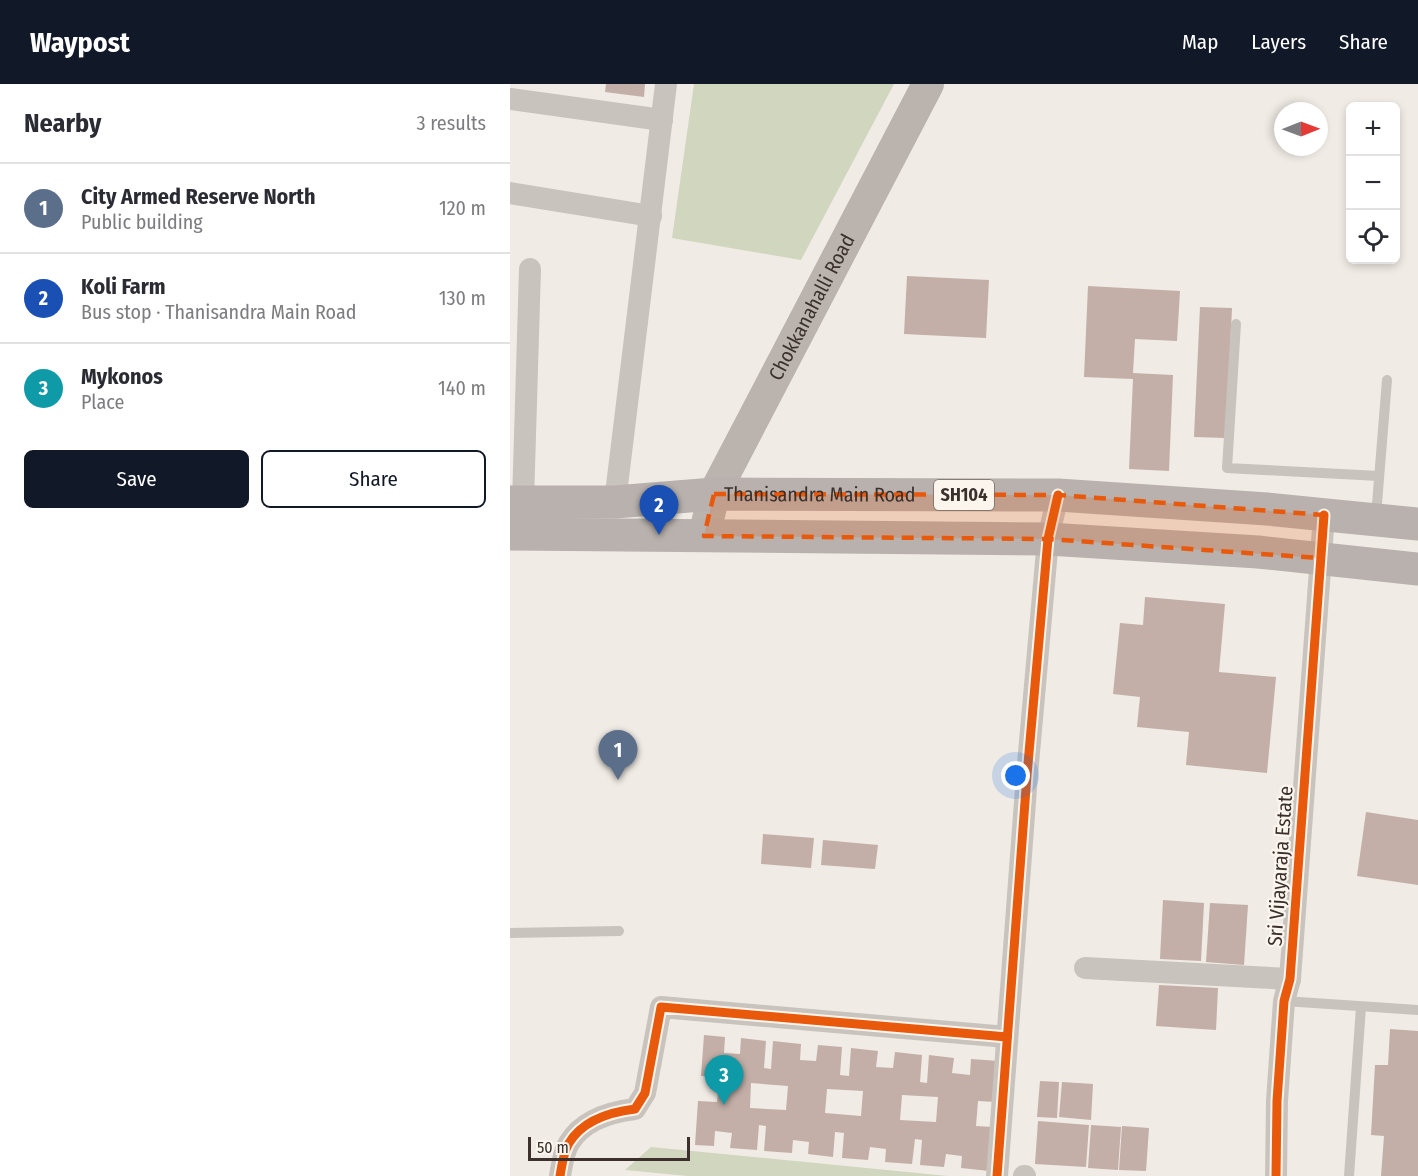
<!DOCTYPE html>
<html lang="en">
<head>
<meta charset="utf-8">
<style>
	body { margin:0; font-family:"Fira Sans Condensed",sans-serif; background:#f2f2f3; color:#2b2b33 }
	.controls { position:absolute; right:18px; top:18px; display:grid; overflow:hidden; border-radius:9px; box-shadow:0 3px 9px #0003 }
	.controls button { width:54px; height:54px; display:grid; place-items:center; padding:0; border:0; border-bottom:2px solid #e1e1e2; background:#fff; color:#2b2b33; font:30px sans-serif }
	.compass { position:absolute; left:764px; top:18px; width:54px; height:54px; border-radius:50%; background:#fff; box-shadow:0 3px 9px #0003; rotate:89deg }
	.scale { position:absolute; left:18px; bottom:15px; width:162px; box-sizing:border-box; padding-left:6px; border:3px solid #3b302b; border-top:0; font-size:16px; line-height:21px; white-space:nowrap; color:#3b302b; -webkit-text-stroke:4px #fbf5ee; paint-order:stroke }
	.you { position:absolute; left:506px; top:692px; width:21px; height:21px; margin:-15px; border:4px solid #fff; border-radius:50%; background:#1a73e8; box-shadow:0 0 0 9px #1a73e833 }
	.badge { display:grid; place-items:center; width:39px; height:39px; border-radius:50%; background:#111827; color:#fff; font-size:20px; font-weight:700 }
	.pin { position:absolute; translate:-50% -50px; filter:drop-shadow(0 2px 3px #0008) }
	.pin::after { content:''; position:absolute; top:32px; width:21px; height:18px; background:inherit; clip-path:polygon(0 0,100% 0,50% 100%) }
	.list { margin:0; padding:0; list-style:none }
	h2 { display:flex; justify-content:space-between; align-items:center; height:78px; margin:0; padding:0 24px; font-size:26px }
	h2 small { font-size:20px; font-weight:400; color:#7c7c81 }
	.list li { display:grid; grid-template-columns:39px 1fr auto; gap:18px; align-items:center; box-sizing:border-box; height:90px; padding:0 24px; border-top:2px solid #e1e1e2 }
	.list b { display:block; font-size:22px; white-space:nowrap }
	.list p { margin:0; font-size:20px; white-space:nowrap; color:#7c7c81 }
	.list em { font-size:20px; font-style:normal; color:#7c7c81 }
	.actions { display:flex; gap:12px; padding:18px 24px }
	.actions a { flex:1; padding:14px 0; border:2px solid #111827; border-radius:9px; text-align:center; font-size:21px; color:#111827 }
	.actions .main { background:#111827; color:#fff }
	.icon { flex:none; width:33px; height:33px; fill:none; stroke:currentColor; stroke-width:2; stroke-linecap:round; stroke-linejoin:round }
	.map { position:relative; flex:none; width:908px; height:1092px; overflow:hidden }
	header { display:flex; align-items:center; gap:36px; box-sizing:border-box; height:84px; padding:0 30px; background:#111827; color:#fff }
	header strong { font-size:28px }
	nav { display:flex; gap:33px; margin-inline-start:auto; font-size:21px }
	main { display:flex }
	aside { flex:1; background:#fff }
	.map>svg:first-child { display:block }
</style>
</head>
<body>
<header>
<strong>Waypost</strong>
<nav><a>Map</a><a>Layers</a><a>Share</a></nav>
</header>
<main>
<aside>
<h2>Nearby<small>3 results</small></h2>
<ul class="list">
<li><span class="badge" style="background:#5c6f8a">1</span><div><b>City Armed Reserve North</b><p>Public building</p></div><em>120 m</em></li>
<li><span class="badge" style="background:#1a4fb4">2</span><div><b>Koli Farm</b><p>Bus stop · Thanisandra Main Road</p></div><em>130 m</em></li>
<li><span class="badge" style="background:#0f9aa8">3</span><div><b>Mykonos</b><p>Place</p></div><em>140 m</em></li>
</ul>
<div class="actions"><a class="main">Save</a><a>Share</a></div>
</aside>
<div class="map">
<svg width="908" height="1092" viewBox="0 0 908 1092">
	<rect width="100%" height="100%" fill="#f0ebe5"/>
	<!-- green -->
	<g fill="#d1d6bf">
		<path d="M184,0H384L291,176L162,154Z"/>
		<path d="M141,1063L438,1092H178L115,1086Z"/>
	</g>
	<!-- building -->
	<g fill="#c3afa7" fill-rule="evenodd">
		<path d="M96,0H135L134,13L95,8Z"/>
		<path d="M397,192L479,196L476,254L394,250Z"/>
		<path d="M578,202L670,207L667,257L625,255L623,289L663,291L659,387L619,385L623,295L574,293Z"/>
		<path d="M690,223L722,224L716,354L684,353Z"/>
		<path d="M635,513L715,520L709,588L766,593L757,689L676,681L679,648L627,643L630,613L603,610L610,539L633,541Z"/>
		<path d="M856,728L908,736V801L847,792Z"/>
		<path d="M253,750L304,754L301,784L251,780Z"/>
		<path d="M313,756L368,761L365,785L311,781Z"/>
		<path d="M653,816L694,819L691,877L650,875Z"/>
		<path d="M700,819L738,821L734,881L696,878Z"/>
		<path d="M649,901L708,904L706,946L646,942Z"/>
		<path d="M880,945L908,947V1092H871L874,1052L861,1051L865,981H878Z"/>
		<path d="M194,951L215,953L214,969L230,970L231,954L256,957L254,984L261,985L263,957L291,960L290,976L306,977L308,961L332,963L330,991L339,992L341,964L368,967L366,983L383,984L385,968L412,971L410,998L417,999L419,971L444,974L442,989L460,991L461,975L489,977L485,1018L468,1017L466,1042L483,1043L479,1087L451,1084L452,1072L436,1070L434,1083L410,1081L412,1056L405,1055L402,1080L375,1078L376,1065L360,1063L358,1076L332,1074L334,1049L325,1048L323,1073L298,1070L299,1058L283,1056L282,1069L254,1067L256,1042L249,1041L247,1066L220,1064L222,1049L205,1047L204,1062L185,1061L188,1017L207,1018L210,993L191,992ZM241,999L278,1002L276,1026L240,1024ZM317,1005L353,1007L351,1032L315,1029ZM392,1011L428,1013L426,1038L390,1036Z"/>
		<path d="M530,997L549,998L547,1034L527,1033Z"/>
		<path d="M552,998L583,1000L581,1036L549,1033Z"/>
		<path d="M528,1037L579,1041L576,1083L525,1080Z"/>
		<path d="M581,1041L611,1043L608,1086L578,1084Z"/>
		<path d="M612,1042L639,1044L636,1087L609,1086Z"/>
	</g>
	<g fill="none" stroke-linecap="round" stroke-linejoin="round">
		<!-- lane -->
		<g stroke="#c9c3be" stroke-width="10">
			<path d="M726,240L717,384L869,392"/>
			<path d="M866,432L877,296"/>
			<path d="M0,849L109,847"/>
			<path d="M774,917L908,926"/>
			<path d="M839,1092L851,923"/>
		</g>
		<!-- street -->
		<g stroke="#c9c3be" stroke-width="22">
			<path d="M0,15L152,36"/>
			<path d="M0,109L141,132"/>
			<path d="M13,418L20,185"/>
			<path d="M105,418L156,0"/>
			<path d="M575,884L780,895"/>
			<path d="M50,1092C52,1081 53,1069 59,1059C73,1036 100,1028 125,1025L135,1009L151,923L497,953"/>
			<path d="M487,1092L517,691L538,455L548,411"/>
			<path d="M514,1092H515"/>
			<path d="M766,1092L767,1017L774,917L780,895L814,431"/>
		</g>
		<!-- secondary -->
		<path stroke="#bab3ae" stroke-width="32" id="s1" d="M194,452L204,410L418,0"/>
		<!-- primary -->
		<g stroke="#b8b1ad" stroke-width="33">
			<path id="s2" d="M0,418H105L204,410L548,411L757,425L908,440"/>
			<path d="M0,450L538,455L748,468L908,485"/>
		</g>
		<defs>
			<g id="cycleway">
				<path d="M50,1092C52,1081 53,1069 59,1059C73,1036 100,1028 125,1025L135,1009L151,923L497,953"/>
				<path d="M487,1092L517,691L538,455L548,411"/>
				<path d="M766,1092L767,1017L774,917L780,895L814,431"/>
			</g>
		</defs>
		<!-- cycleway casing -->
		<use href="#cycleway" stroke="#fbf5ee" stroke-width="13"/>
		<!-- cycleway -->
		<use href="#cycleway" stroke="#e8590c" stroke-width="9"/>
	</g>
	<!-- marked area -->
	<path fill="#e8590c" fill-opacity="0.2" stroke="#e8590c" stroke-width="4.5" stroke-dasharray="12 8" stroke-linejoin="round" d="M204,410L548,411L814,431L809,474L538,455L194,452Z"/>
	<g text-anchor="middle" stroke-width="4.5" stroke-linejoin="round" paint-order="stroke">
		<!-- shield labels -->
		<rect fill="#fbf5ee" stroke="#756b66" stroke-width="1.5" x="424" y="396" width="60" height="30" rx="4.5"/>
		<g font-size="18" font-weight="bold" fill="#3b302b">
			<text x="454" y="417">SH104</text>
		</g>
		<!-- street labels -->
		<g font-size="20" fill="#3b302b" stroke="#fbf5ee">
			<text dy="7" stroke="none"><textPath href="#s1" startOffset="254">Chokkanahalli Road</textPath></text>
			<text dy="7" stroke="none"><textPath href="#s2" startOffset="310">Thanisandra Main Road</textPath></text>
			<text transform="translate(770 782) rotate(-86)" y="7">Sri Vijayaraja Estate</text>
		</g>
	</g>
</svg>
<div class="controls">
<button>+</button>
<button>−</button>
<button><svg class="icon" aria-label="locate" viewBox="0 0 24 24"><circle cx="12" cy="12" r="6"/><path d="M12 2v4M12 18v4M2 12h4M18 12h4"/></svg></button>
</div>
<svg class="compass" viewBox="-18 -18 36 36"><path d="M0-13l5 13h-10z" fill="#e53935"/><path d="M0 13l5-13h-10z" fill="#7c7c81"/></svg>
<div class="scale">50 m</div>
<div class="you"></div>
<div class="pin badge" style="left:108px;top:696px;background:#5c6f8a">1</div>
<div class="pin badge" style="left:149px;top:451px;background:#1a4fb4">2</div>
<div class="pin badge" style="left:214px;top:1021px;background:#0f9aa8">3</div>
</div>
</main>
</body>
</html>
